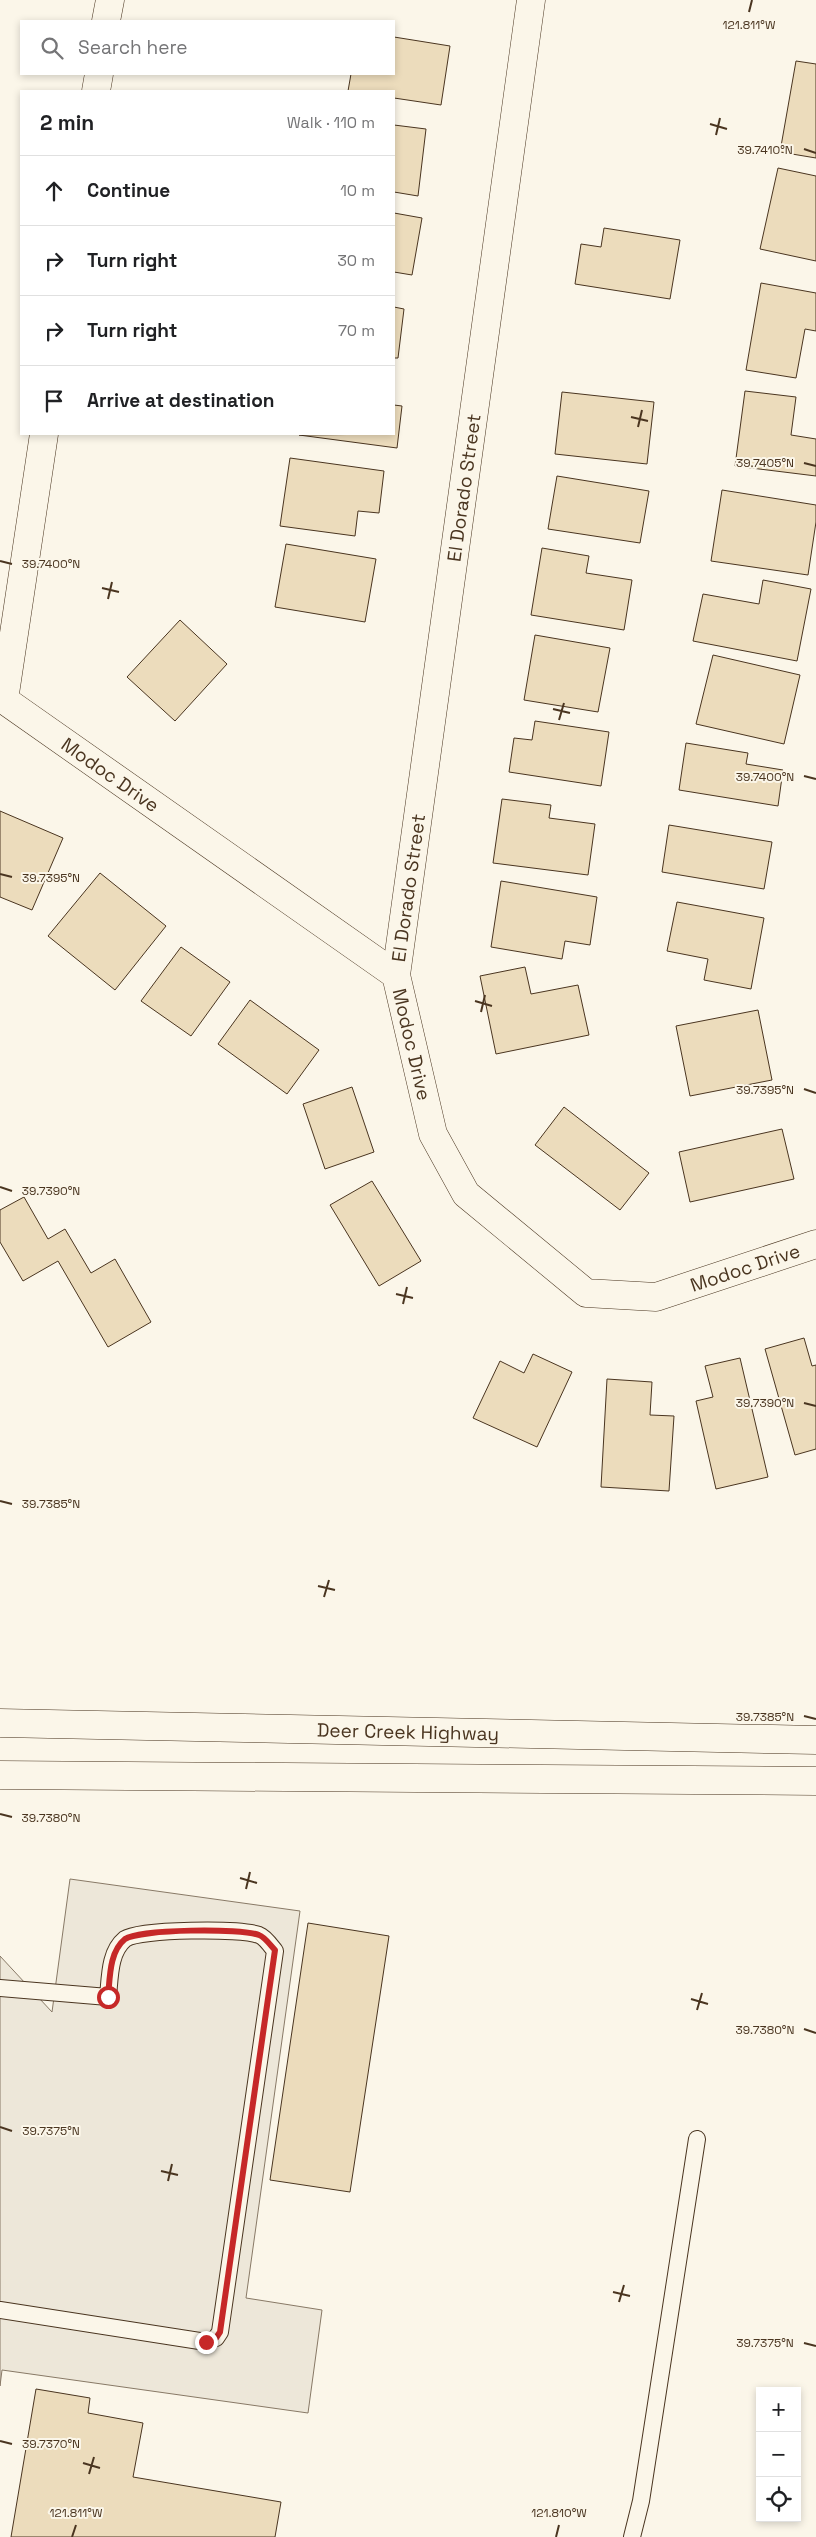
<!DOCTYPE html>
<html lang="en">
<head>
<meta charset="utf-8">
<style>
	body { margin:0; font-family:"Space Grotesk",sans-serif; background:#f6f6f6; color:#202124 }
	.controls { position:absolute; right:15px; bottom:15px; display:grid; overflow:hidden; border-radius:0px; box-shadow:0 2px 8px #0003 }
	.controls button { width:45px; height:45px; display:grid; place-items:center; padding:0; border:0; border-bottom:1px solid #e0e0e0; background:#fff; color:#202124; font:25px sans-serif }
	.stop { position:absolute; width:15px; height:15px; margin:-11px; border:4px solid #c62828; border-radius:50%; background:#fff }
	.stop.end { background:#c62828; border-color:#fff; box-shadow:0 1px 5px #0008 }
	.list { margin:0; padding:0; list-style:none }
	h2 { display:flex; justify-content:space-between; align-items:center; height:65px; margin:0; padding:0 20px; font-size:21px }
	h2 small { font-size:16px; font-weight:400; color:#757577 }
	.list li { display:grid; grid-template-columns:32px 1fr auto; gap:15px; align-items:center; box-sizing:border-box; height:70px; padding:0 20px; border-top:1px solid #e0e0e0 }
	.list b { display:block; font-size:19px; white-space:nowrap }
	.list em { font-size:16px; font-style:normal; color:#757577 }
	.icon { flex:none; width:28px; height:28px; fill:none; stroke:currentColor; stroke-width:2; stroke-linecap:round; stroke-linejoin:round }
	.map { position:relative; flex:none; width:816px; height:2537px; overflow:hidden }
	.search { position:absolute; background:#fff; box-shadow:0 2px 8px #0003; left:20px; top:20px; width:375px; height:55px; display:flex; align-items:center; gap:12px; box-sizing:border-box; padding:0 18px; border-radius:0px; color:#757577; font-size:19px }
	.panel { position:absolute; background:#fff; box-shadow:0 2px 8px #0003; left:20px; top:90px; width:375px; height:345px; border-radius:0px }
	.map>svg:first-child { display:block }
</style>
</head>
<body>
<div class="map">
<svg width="816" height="2537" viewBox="0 0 816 2537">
	<rect width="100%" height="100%" fill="#fbf6e9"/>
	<!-- parking -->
	<path fill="#ede7d9" stroke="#887966" d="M70,1879L300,1911L246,2298L322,2310L308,2413L2,2370L0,2386V1956L52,2012Z"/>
	<!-- building -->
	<g fill="#ecdcbc" stroke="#4a3520">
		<path d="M394,37L450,46L441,105L394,98V91H348L351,74H394Z"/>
		<path d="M796,61L816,64V158L780,152Z"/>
		<path d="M394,125L426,129L418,196L394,192Z"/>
		<path d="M778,168L816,176V261L760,249Z"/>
		<path d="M394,213L422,218L412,275L394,272Z"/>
		<path d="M604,228L680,240L670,299L575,284L581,244L601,247Z"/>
		<path d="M761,283L816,293V331L805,329L796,378L746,370Z"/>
		<path d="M394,307L404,309L398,358H394Z"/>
		<path d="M745,391L796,397L791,435L816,439V476L735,466Z"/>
		<path d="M562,392L654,402L647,464L555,454Z"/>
		<path d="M394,405L402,406L397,448L299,435L394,434Z"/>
		<path d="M290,458L384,471L379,513L358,511L355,536L280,526Z"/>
		<path d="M557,476L649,491L640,543L548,529Z"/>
		<path d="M722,490L816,505V522L808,575L711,561Z"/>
		<path d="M286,544L376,559L365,622L275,607Z"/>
		<path d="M542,548L589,556L586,573L632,580L624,630L531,615Z"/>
		<path d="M763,580L811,589L797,661L693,641L703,594L759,604Z"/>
		<path d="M180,620L227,664L175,721L127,677Z"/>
		<path d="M535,635L610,648L598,712L524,700Z"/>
		<path d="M713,655L800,675L784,744L696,724Z"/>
		<path d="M535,721L609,732L601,786L509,772L514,738L532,740Z"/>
		<path d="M686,743L748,753L746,764L783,770L778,806L679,790Z"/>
		<path d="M502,799L551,805L549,818L595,824L588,875L493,863Z"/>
		<path d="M0,811L63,838L32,910L0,897Z"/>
		<path d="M669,825L772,842L764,889L662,872Z"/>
		<path d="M100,873L166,926L115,990L48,936Z"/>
		<path d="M501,881L597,897L590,945L565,941L562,959L491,947Z"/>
		<path d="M677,902L764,918L751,989L704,980L708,959L667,951Z"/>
		<path d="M181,947L230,982L191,1036L141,1001Z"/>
		<path d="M525,967L531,994L578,985L589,1035L496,1054L480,976Z"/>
		<path d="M250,1000L319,1050L287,1094L218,1044Z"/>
		<path d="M758,1010L772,1080L690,1096L676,1026Z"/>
		<path d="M352,1087L374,1152L325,1169L303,1104Z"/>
		<path d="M564,1107L649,1173L620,1210L535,1145Z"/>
		<path d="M782,1129L794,1179L690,1202L679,1152Z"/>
		<path d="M372,1181L421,1261L379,1286L330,1205Z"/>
		<path d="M24,1197L48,1239L65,1229L91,1273L115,1259L151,1322L108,1347L58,1261L23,1281L0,1242V1210Z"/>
		<path d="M804,1338L812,1366L816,1365V1449L795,1455L765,1349Z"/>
		<path d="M533,1354L572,1372L537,1447L473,1418L500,1361L524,1373Z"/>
		<path d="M740,1358L768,1477L716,1489L696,1401L713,1397L705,1366Z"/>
		<path d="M607,1379L652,1382L650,1415L674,1416L669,1491L601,1487Z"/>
		<path d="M308,1923L389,1936L350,2192L270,2180Z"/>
		<path d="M36,2389L90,2398L88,2413L143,2423L133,2477L281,2502L275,2537H11Z"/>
	</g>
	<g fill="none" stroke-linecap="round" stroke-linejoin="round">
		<defs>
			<g id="lane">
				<path d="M0,1988L108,1997C110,1978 109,1952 125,1939C140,1929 241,1928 259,1935C265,1937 271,1946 275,1951L220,2332L216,2338L206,2342L0,2310"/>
				<path d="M632,2537L641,2501L697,2139"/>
			</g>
			<g id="street">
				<path d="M106,21L110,0"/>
				<path d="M96,91L99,74"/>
				<path id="s1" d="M0,697L396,975L433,1134L466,1194L586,1293L656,1297L816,1244"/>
				<path d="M4,700L44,434"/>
				<path id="s2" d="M396,975L531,0"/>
			</g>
			<g id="primary">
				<path id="s3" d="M0,1723L816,1740"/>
				<path d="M0,1775L816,1781"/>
			</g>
		</defs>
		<!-- lane casing -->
		<use href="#lane" stroke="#4a3520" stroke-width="18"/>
		<!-- street casing -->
		<use href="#street" stroke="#4a3520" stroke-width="29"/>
		<!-- primary casing -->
		<use href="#primary" stroke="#4a3520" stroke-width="29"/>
		<!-- lane -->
		<use href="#lane" stroke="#fbf6e9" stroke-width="16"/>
		<!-- street -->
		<use href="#street" stroke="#fbf6e9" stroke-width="28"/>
		<!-- primary -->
		<use href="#primary" stroke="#fbf6e9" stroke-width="28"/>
	</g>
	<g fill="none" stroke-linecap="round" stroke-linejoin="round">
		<!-- route -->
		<path stroke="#c62828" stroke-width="6" d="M108,1997C110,1978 109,1952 125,1939C140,1929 241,1928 259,1935C265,1937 271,1946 275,1950L220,2332L216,2338L206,2342"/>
	</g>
	<!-- ticks -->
	<path fill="none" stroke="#4a3520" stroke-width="2" d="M749,12L752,0M710,124L727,129M716,135L720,118M804,149L816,153M631,417L648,421M638,427L642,410M804,463L816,466M0,561L12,564M102,588L119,592M108,599L112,582M553,709L570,713M559,720L564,703M804,776L816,779M0,874L12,877M475,1001L492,1006M481,1012L485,995M804,1089L816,1093M0,1187L12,1191M396,1294L413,1298M403,1304L407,1287M804,1403L816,1406M0,1501L12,1504M318,1586L335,1590M324,1597L329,1580M804,1716L816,1719M0,1814L12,1817M240,1878L257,1883M246,1889L250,1872M691,1999L708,2004M697,2010L702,1993M804,2029L816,2033M0,2127L12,2131M161,2171L178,2175M168,2181L172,2164M613,2292L630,2296M619,2302L624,2285M804,2343L816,2346M0,2441L12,2444M83,2463L100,2468M89,2474L94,2457M72,2537L76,2525M556,2537L559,2525"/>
	<g text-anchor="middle" stroke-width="4" stroke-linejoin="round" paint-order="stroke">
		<!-- street labels -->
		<g font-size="19" fill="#4a3520" stroke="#fbf6e9">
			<text dy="7" stroke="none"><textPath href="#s2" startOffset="492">El Dorado Street</textPath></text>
			<text dy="7" stroke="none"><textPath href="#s1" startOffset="135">Modoc Drive</textPath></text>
			<text dy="7" stroke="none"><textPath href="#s2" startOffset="88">El Dorado Street</textPath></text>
			<text dy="7" stroke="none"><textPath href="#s1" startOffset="555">Modoc Drive</textPath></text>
			<text dy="7" stroke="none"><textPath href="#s1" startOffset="1035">Modoc Drive</textPath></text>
			<text dy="7" stroke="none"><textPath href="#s3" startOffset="408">Deer Creek Highway</textPath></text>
		</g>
	</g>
	<g font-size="12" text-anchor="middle" fill="#4a3520" stroke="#fbf6e9" stroke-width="4" stroke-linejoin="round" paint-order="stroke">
		<text x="749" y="29">121.811°W</text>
		<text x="765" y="154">39.7410°N</text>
		<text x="765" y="467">39.7405°N</text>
		<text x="51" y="568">39.7400°N</text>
		<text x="765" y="781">39.7400°N</text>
		<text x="51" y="882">39.7395°N</text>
		<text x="765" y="1094">39.7395°N</text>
		<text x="51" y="1195">39.7390°N</text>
		<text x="765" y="1407">39.7390°N</text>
		<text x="51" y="1508">39.7385°N</text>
		<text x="765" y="1721">39.7385°N</text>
		<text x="51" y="1822">39.7380°N</text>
		<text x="765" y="2034">39.7380°N</text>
		<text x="51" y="2135">39.7375°N</text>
		<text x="765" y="2347">39.7375°N</text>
		<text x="51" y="2448">39.7370°N</text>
		<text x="76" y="2517">121.811°W</text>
		<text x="559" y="2517">121.810°W</text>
	</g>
</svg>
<div class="controls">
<button>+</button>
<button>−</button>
<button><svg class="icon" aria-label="locate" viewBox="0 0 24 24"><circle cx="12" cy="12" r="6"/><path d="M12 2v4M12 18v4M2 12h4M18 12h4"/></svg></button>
</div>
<div class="stop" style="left:108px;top:1997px"></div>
<div class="stop end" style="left:206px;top:2342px"></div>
<div class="search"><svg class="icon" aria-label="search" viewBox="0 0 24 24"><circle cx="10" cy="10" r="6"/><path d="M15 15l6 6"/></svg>Search here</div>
<section class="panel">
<h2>2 min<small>Walk · 110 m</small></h2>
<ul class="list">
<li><svg class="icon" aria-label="ahead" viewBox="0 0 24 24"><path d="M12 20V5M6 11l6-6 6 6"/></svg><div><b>Continue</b></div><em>10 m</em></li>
<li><svg class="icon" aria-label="right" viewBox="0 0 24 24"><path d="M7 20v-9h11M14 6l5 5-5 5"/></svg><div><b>Turn right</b></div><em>30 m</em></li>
<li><svg class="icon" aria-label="right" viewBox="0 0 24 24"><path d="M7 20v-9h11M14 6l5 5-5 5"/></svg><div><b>Turn right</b></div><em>70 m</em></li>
<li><svg class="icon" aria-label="arrive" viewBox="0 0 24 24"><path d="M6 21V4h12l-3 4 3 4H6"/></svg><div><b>Arrive at destination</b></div></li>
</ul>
</section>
</div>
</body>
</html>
